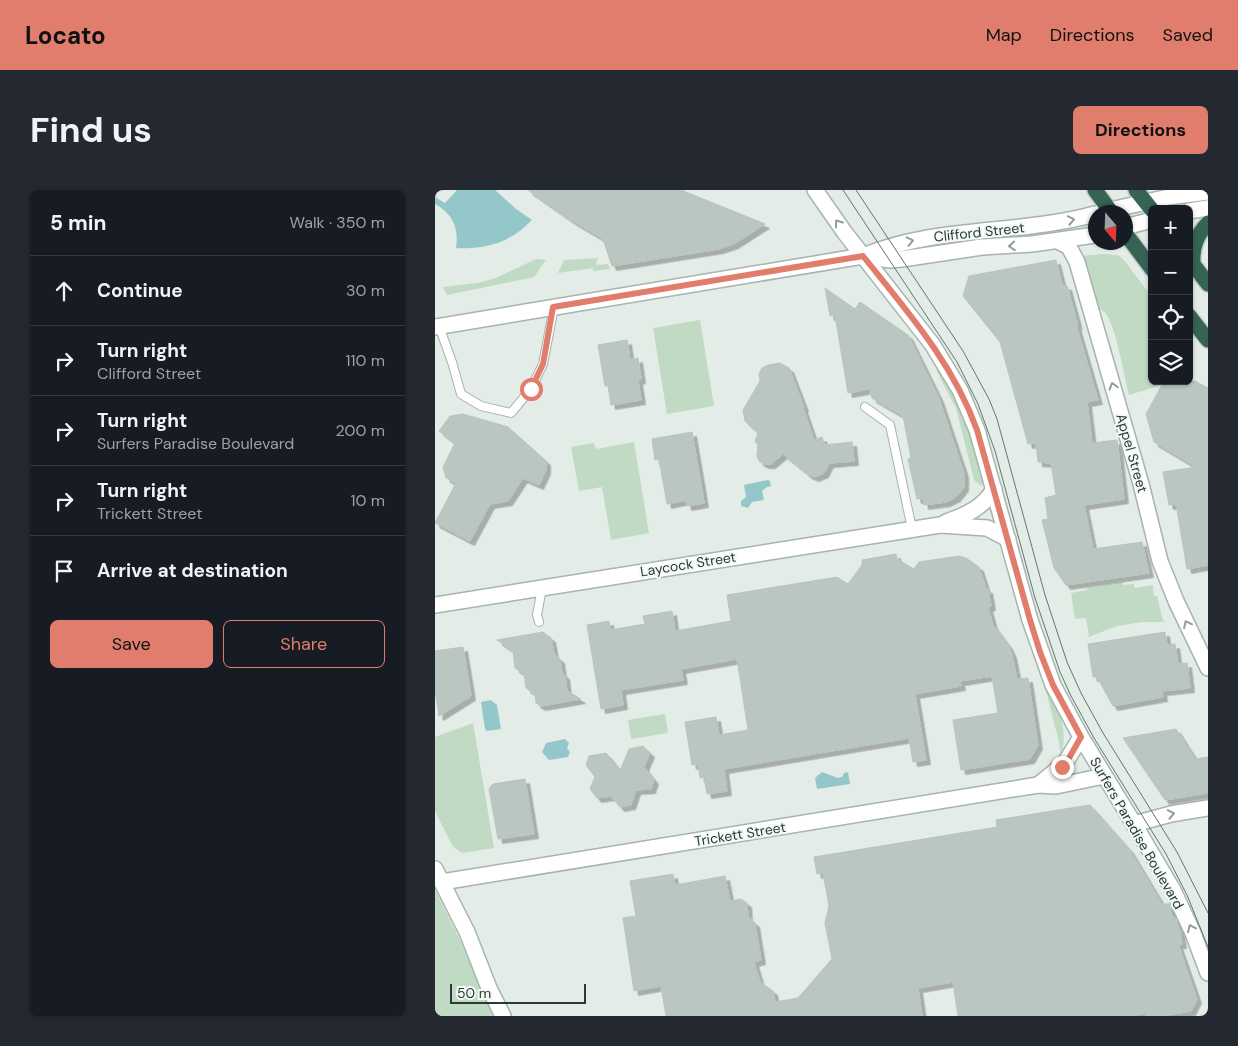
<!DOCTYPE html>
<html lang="en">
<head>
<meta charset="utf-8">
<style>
	body { margin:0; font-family:"DM Sans",sans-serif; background:#242831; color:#f1f3f6 }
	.controls { position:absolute; right:15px; top:15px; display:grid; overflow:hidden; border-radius:8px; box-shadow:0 1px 4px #0004 }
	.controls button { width:45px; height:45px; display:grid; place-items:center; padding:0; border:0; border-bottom:1px solid #363941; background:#171b24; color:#f1f3f6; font:25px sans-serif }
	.compass { position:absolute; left:653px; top:15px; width:45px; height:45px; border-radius:50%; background:#171b24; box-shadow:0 1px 4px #0004; rotate:161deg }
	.scale { position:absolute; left:15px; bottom:12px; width:136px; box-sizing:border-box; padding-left:5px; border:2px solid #253b33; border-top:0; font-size:14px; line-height:18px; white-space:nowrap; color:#253b33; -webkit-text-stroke:4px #f4f9f6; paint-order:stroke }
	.stop { position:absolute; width:15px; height:15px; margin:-11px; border:4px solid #e17d6c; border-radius:50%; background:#fff }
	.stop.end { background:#e17d6c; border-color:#fff; box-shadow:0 1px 5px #0008 }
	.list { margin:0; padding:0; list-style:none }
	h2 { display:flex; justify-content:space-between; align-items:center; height:65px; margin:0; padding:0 20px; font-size:21px }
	h2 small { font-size:16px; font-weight:400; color:#9ea1a6 }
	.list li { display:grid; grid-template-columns:32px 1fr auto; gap:15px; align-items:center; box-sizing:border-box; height:70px; padding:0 20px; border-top:1px solid #363941 }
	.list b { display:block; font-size:19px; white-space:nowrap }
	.list p { margin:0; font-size:16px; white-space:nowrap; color:#9ea1a6 }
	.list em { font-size:16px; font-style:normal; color:#9ea1a6 }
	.actions { display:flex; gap:10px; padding:15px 20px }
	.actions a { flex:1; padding:11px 0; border:1px solid #e17d6c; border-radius:8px; text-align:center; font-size:18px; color:#e17d6c }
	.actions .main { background:#e17d6c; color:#111 }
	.icon { flex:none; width:28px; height:28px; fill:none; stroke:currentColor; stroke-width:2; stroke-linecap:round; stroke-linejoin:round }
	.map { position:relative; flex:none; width:773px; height:826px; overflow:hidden; border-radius:8px }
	header { display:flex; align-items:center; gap:30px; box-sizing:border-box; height:70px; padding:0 25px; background:#e17d6c; color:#111 }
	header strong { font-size:24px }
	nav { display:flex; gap:28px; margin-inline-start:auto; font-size:18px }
	.intro { display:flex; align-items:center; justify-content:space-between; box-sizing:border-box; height:120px; padding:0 30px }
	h1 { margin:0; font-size:35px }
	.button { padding:12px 22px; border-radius:8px; background:#e17d6c; color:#111; font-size:18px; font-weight:700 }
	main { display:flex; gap:30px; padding:0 30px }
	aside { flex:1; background:#171b24; border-radius:8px; box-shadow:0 1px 4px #0004 }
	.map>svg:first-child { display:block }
</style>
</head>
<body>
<header>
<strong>Locato</strong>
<nav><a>Map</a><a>Directions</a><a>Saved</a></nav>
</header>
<div class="intro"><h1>Find us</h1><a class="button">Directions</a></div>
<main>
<aside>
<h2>5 min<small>Walk · 350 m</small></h2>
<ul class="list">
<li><svg class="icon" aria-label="ahead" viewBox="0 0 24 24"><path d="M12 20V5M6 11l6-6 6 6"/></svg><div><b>Continue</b></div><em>30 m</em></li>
<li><svg class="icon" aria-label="right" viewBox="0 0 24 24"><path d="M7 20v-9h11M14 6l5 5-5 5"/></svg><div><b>Turn right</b><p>Clifford Street</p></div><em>110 m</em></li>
<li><svg class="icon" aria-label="right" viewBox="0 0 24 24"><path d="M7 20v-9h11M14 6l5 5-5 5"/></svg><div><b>Turn right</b><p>Surfers Paradise Boulevard</p></div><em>200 m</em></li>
<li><svg class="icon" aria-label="right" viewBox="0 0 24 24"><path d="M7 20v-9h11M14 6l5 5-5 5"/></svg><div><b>Turn right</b><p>Trickett Street</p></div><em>10 m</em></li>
<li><svg class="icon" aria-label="arrive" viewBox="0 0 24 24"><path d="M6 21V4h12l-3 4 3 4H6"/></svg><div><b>Arrive at destination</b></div></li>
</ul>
<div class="actions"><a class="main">Save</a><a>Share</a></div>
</aside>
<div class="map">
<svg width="773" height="826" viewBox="0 0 773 826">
	<defs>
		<filter id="shadow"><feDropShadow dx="4.5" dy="4.5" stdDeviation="0" flood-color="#0004"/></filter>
	</defs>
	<rect width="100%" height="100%" fill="#e4ece7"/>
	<!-- green -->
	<g fill="#c0dac4">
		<path d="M669,64L682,65L688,69L717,107V191H740L694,205C689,185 682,142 672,125C669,121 664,119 661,114L646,66Z"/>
		<path d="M163,68L161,75L173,74L175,79L158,81V78L123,83L129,70Z"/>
		<path d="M101,69L111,70L99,87L12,105L8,97L43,93L61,88Z"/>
		<path d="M265,130L279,216L232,224L218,138Z"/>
		<path d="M504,174L529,220L549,288L547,296L539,290L521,218L502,182Z"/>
		<path d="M199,252L214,343L176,350L167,297L144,301L136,257L159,253L161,259Z"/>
		<path d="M688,392V395L699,394V398L718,395L719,406H722L728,431H730L731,432H707L682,436L651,448L654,446L651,428L640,429L636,403L652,400V398Z"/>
		<path d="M609,493C623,514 634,540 626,566L624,552Z"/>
		<path d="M230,524L233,543L196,549L193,530Z"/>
		<path d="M38,533L59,658L27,663L18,657L0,621V547Z"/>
		<path d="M0,700L24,748L58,826H0Z"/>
	</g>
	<!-- water -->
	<g fill="#93c7ca">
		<path d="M22,0H60L81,19L97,30C76,52 51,60 21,58C24,38 18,24 0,14V7L10,13Z"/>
		<path d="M333,290L335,291L336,296L332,297L327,301L329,310L317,312L313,318L306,316V311L311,307L309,295Z"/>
		<path d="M56,510L62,515L66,539L52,541L50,539L46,512Z"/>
		<path d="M130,549L134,553L132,558L135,562L133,567L114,570L107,562L111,553Z"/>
		<path d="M387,582L403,588L407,587L409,583L413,582L415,594L382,599L380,588Z"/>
	</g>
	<!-- building -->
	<g fill="#bac6c0" stroke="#b7c5be" filter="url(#shadow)">
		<path d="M93,0H246L330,34L299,54L284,59L177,76L168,49L136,30Z"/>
		<path d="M621,70L627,95L632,96L642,132V138L663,210L652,212L657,253L682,250L689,309L649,315L658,359L707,352L714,383L631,395L619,378L607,330L613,329L610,308L621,305L616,273L603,272L601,253L593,254L565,152L528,106L534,86Z"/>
		<path d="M390,98L420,119L425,112L473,145L504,208L529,283V297L521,307L511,312L489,315L488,308L482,309L473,269L476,268L468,226L437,208L434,199L413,203L400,125L395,126Z"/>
		<path d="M192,150L195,170L203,168L206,189L203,190L206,210L176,215L173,196H170L163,155Z"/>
		<path d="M345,173L354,178L369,217L368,218L379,250L387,247L389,255L417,252L419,271L394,273L389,283L380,287L374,285L348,264L336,274H329L324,271L322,266L323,254L320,252L323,243L310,231L308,220L325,191L324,184L327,178L333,175Z"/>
		<path d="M740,191H760L773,198V375L752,379L741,314L734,315L728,282L761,277L719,252L711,224L727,195Z"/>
		<path d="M28,224L73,237L111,271V280L104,295L88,288L73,311L55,314L35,351L0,333L21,293L11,288L8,277L20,253L4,241L15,226Z"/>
		<path d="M257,242L269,313L252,316L251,310L232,314L224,269L220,270L217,249Z"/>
		<path d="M461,364L462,369L479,379L484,372L524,366L531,368L544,377L551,399H553L556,416L553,417L558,435L573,455L577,464L582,489L593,488L603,555L595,569L526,580L518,530L563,523L557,486L525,491L526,496L480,504L491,570L478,572L474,548L289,579L292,601L272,604L269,587L265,588L263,574L257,575L250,532L281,527L284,545L313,540L302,469L246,479L248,490L186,500L188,515L166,519L152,435L174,431L175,440L210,434L208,426L237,421L240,441L296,431L292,405L402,387L413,394L427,375V370Z"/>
		<path d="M108,442L116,448L119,464L125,469L127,483L130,485L132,501L146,509L106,516L101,513L100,504L91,498L89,484L80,478L78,461L62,450Z"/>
		<path d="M730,442L732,455L740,454L743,474L752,473L755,498L727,501L728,507L678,516L662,487H658L653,454Z"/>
		<path d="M28,457L36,506L4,526L0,500V461Z"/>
		<path d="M741,539L760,569L773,567V603L730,610L688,548Z"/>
		<path d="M208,556L215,563L209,577L219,590L216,599L201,600L196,615L185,617L176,606L162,608L155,599L160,587L151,575L154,566L171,563L185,581L194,559Z"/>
		<path d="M90,589L99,644L63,649L54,599L58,594Z"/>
		<path d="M655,615L694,659L727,714H734L737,727L740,728L745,741L747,754H743L762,809L756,821L726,826H711V823L695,826H523L518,792L483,798L487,826H231L226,796L199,801L188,728L201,726L195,691L238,684L240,695L290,686L295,711L306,709L312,713L313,727L320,733L326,770L319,772L325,792L338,801L340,812L363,808L397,769L390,733L394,716L388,683L382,684L379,667L562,637L561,630Z"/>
	</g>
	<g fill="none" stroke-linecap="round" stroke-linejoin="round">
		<defs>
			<g id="lane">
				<path d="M4,136L17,172L26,204L46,216L76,223L96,199L108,174L119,117"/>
				<path d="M430,217L455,235L477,339"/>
				<path d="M104,432L102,425L107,398"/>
			</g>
			<g id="street">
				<path d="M754,21L773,18"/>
				<path d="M666,22L734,7L773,2"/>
				<path d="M690,37L717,30"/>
				<path d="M623,51L634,57L642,72L706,294L725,371L741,411L773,478"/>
				<path d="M430,66L455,70L467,69L547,57L597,54L660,45"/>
				<path d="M0,137L428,66C503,35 584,45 660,24"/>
				<path d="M511,332C531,325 548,318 559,299"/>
				<path d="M0,415L505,335L552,338L573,349"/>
				<path d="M603,595L630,573L646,547"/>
				<path d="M699,634L736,624L773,618"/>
				<path d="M7,692L603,595L621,596L669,586"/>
			</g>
			<g id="secondary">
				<path d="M380,0L410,43L497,154L525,200L542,240L595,430L618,495L646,547L699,634L738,700L758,743L773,783"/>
				<path d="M0,679L32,742L54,798L68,826"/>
			</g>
			<g id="highway">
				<path d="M660,0L676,22"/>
				<path d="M701,0L717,20"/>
				<path d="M690,43L717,79"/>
				<path d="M754,69L773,94"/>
				<path d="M758,75C757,57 761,46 773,33"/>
				<path d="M754,126L773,150"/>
			</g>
		</defs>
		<!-- lane casing -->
		<use href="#lane" stroke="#a7b3ad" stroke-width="10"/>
		<!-- street casing -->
		<use href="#street" stroke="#a7b3ad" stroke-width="18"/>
		<!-- secondary casing -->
		<use href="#secondary" stroke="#a4b6ae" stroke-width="18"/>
		<!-- highway casing -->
		<use href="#highway" stroke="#c2c8c6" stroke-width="18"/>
		<!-- lane -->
		<use href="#lane" stroke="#fff" stroke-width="8"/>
		<!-- street -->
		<use href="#street" stroke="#fff" stroke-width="15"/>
		<!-- secondary -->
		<use href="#secondary" stroke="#fff" stroke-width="15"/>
		<!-- highway -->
		<use href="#highway" stroke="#356455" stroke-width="15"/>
		<!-- tram -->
		<g stroke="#60766e" stroke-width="1">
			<path d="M408,0L522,172L543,214L560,261L600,408L625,482L636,506L659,548L731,664L752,705L773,757"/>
			<path d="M421,0L528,161L554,209L562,229L610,405L632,472L646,503L668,543L742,662L773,723"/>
		</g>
	</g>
	<!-- one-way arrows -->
	<defs><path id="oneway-chevron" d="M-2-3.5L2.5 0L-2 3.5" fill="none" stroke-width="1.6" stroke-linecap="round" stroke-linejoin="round" transform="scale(1.25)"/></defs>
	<g stroke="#929d99">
		<use href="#oneway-chevron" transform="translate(636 30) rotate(-11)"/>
		<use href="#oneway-chevron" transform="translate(403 33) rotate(-126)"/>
		<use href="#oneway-chevron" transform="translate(475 51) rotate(-13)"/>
		<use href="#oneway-chevron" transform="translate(577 56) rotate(176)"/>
		<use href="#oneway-chevron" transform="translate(678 196) rotate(-106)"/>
		<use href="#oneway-chevron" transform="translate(752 434) rotate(-116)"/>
		<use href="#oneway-chevron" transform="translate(736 624) rotate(-11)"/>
		<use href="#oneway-chevron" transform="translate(756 738) rotate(-115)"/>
	</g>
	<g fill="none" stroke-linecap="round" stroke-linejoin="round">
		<!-- route -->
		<path stroke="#e17d6c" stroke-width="6" d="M96,199L108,174L118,117L428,66C472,121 518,173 542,240L595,430L605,462L618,495L646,547L634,568L627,577"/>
	</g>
	<g text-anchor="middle" stroke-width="4" stroke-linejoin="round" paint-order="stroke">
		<!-- street labels -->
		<g font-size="14" fill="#253b33" stroke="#f4f9f6">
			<text transform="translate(544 42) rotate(-6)" y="5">Clifford Street</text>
			<text transform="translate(697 263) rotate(74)" y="5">Appel Street</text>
			<text transform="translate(253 374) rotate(-9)" y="5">Laycock Street</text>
			<text transform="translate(702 643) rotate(60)" y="5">Surfers Paradise Boulevard</text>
			<text transform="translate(305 644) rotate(-9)" y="5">Trickett Street</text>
		</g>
	</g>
</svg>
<div class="controls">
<button>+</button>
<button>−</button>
<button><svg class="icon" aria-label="locate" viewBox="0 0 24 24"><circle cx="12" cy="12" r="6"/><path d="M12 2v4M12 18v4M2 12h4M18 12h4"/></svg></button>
<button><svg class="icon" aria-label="layers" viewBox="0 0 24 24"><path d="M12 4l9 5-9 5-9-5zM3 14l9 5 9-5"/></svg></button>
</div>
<svg class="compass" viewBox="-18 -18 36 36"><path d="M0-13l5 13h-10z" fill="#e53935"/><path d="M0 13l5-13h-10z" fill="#9ea1a6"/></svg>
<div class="scale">50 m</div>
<div class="stop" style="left:96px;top:199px"></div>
<div class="stop end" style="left:627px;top:577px"></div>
</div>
</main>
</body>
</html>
